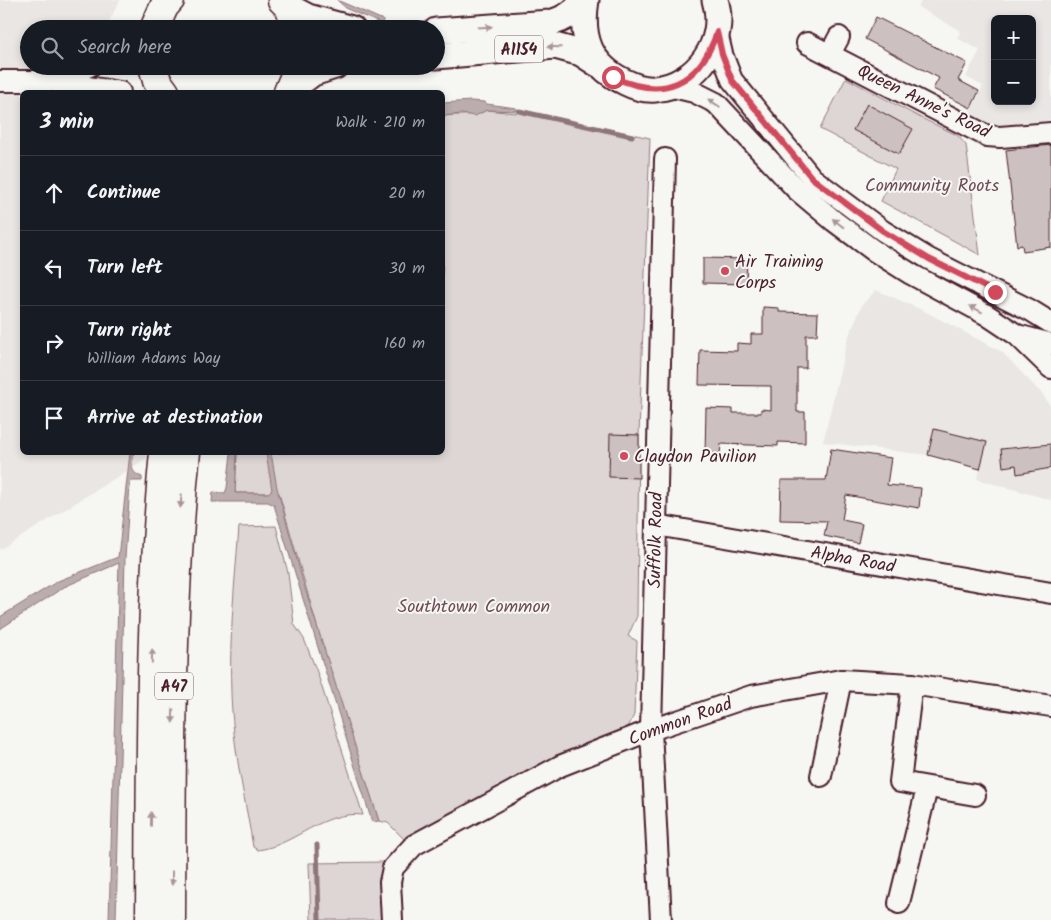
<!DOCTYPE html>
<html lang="en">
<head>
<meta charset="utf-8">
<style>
	body { margin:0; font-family:Kalam,sans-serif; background:#242831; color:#f1f3f6 }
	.controls { position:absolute; right:15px; top:15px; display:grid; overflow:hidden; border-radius:8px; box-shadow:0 2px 8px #0003 }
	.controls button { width:45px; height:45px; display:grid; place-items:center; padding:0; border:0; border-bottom:1px solid #363941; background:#171b24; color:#f1f3f6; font:25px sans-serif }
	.stop { position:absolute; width:15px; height:15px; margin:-11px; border:4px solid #d1495b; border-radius:50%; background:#fff }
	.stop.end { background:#d1495b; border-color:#fff; box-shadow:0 1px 5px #0008 }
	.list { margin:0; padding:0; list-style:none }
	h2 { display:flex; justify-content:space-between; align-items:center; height:65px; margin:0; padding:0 20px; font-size:21px }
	h2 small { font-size:16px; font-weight:400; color:#9ea1a6 }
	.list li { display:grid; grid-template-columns:32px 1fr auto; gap:15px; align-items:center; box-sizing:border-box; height:75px; padding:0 20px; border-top:1px solid #363941 }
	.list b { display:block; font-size:19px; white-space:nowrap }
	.list p { margin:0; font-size:16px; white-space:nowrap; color:#9ea1a6 }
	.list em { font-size:16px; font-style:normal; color:#9ea1a6 }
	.icon { flex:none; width:28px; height:28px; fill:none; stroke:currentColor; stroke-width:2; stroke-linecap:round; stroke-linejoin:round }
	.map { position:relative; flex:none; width:1051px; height:920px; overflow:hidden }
	.search { position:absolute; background:#171b24; box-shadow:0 2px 8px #0003; left:20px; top:20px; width:425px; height:55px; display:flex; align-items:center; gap:12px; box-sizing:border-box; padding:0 18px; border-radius:28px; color:#9ea1a6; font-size:19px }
	.panel { position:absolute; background:#171b24; box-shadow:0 2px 8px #0003; left:20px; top:90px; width:425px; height:365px; border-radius:8px }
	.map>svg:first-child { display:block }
</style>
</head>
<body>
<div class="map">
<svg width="1051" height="920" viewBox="0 0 1051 920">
	<rect width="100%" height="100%" fill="#f6f6f2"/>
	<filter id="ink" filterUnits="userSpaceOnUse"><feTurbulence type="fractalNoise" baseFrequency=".02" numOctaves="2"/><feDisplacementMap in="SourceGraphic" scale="10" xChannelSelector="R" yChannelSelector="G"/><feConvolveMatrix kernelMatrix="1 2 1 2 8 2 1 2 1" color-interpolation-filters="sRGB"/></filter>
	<g filter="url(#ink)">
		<!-- built -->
		<g fill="#e9e6e3" fill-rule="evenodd">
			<path d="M0,0H120L108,23L98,29H29V66H69V92H22V452L148,453L147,458L0,550Z"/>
			<path d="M922,0H1051V120L994,126L968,116L983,86L966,77L980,50L957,38L961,31L918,7ZM995,19H1032V101H995Z"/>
			<path d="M876,290L924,311L1002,352L1043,395L1051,407V500L977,479L980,469L928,455L823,442L848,338L862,305Z"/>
		</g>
		<!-- green -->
		<g fill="#ddd6d5" stroke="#947a80">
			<path d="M846,78L921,118L957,135L966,145L980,255L881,201L896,169L820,129Z"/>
			<path d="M487,110L515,113L522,110L650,138L639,435L637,616L628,636L637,641L634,715L627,729L494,790L404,839L388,823L379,821L325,654L279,493H235L237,453L442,452L443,116C459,114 472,117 487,110Z"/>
			<path d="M276,526L288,573L294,624L304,639L317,672L363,815C322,810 296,845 258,850L253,847C247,809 238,771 234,733C226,666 234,594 239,527Z"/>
			<path d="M387,862L380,883L382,920H311L309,863Z"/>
		</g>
		<!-- water -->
		<g fill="#bbadae" stroke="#8e747a">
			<path d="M337,0L383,20L382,24L347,9Z"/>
			<path d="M471,101L484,102L487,104L516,108L519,111L487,110L475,116L462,114L443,116V103Z"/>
			<path d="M130,453H134C132,465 129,472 142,477V481H131L130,485L125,558L116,920H109L119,563L64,587L0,629V617L58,581L118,557Z"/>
			<path d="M231,453H237L235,493H268L272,490L266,453H271L277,488L304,585L379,821L372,822L274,505L268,502H212L213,492L225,493L227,488Z"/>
		</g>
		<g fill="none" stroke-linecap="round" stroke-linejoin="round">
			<!-- stream -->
			<g stroke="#8e747a" stroke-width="5">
				<path d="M519,111L632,136"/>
				<path d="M317,845L319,920"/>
			</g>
		</g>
		<!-- building -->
		<g fill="#ccc1c0" stroke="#4a1f2b">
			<path d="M876,17L967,63L958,80L979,91L971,108L933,89L939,78L865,39Z"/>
			<path d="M867,104L913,129L899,154L853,130Z"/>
			<path d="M1051,145V247L1023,251L1022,245L1017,246L1006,150Z"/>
			<path d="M703,258L747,259L746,284L703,283Z"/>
			<path d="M763,307L779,308V312L818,313L817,335H806V368H797V412H805V443L778,442V446L721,444L720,454H705L706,408L733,409V413H761V409L771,410V386L699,385L700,350L737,351V343L751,344V334H763Z"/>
			<path d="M934,429L987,442L980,469L928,455Z"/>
			<path d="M610,434L639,435V478L609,477Z"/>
			<path d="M1051,444V468L1017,474L1016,465L1003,467L1001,449Z"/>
			<path d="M831,449L891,458L887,485L921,488L919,508L846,495L842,520L862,524L858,543L824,536L827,521L780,520L781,480H826Z"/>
		</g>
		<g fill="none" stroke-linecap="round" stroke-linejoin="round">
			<defs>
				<g id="minor">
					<path d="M717,32L722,54L732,80L812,178L883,231L929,259L1030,310L1051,323"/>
					<path d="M807,43L987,136L1000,137L1051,133"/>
					<path d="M830,54L839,37"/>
					<path d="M53,80L90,66"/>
					<path d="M0,81H49L120,92"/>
					<path d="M669,86L694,92L716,103L796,189L834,221L873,250L911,274L987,315L1017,335L1051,368"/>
					<path d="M1021,336L1051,344"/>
					<path d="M656,525L1051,593"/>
					<path d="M912,684L900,782L975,795"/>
					<path d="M821,776L841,680"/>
					<path d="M899,903L927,788"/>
					<path d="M392,920L390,882L393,868L414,845L560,766L651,730L751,696L841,680L912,684L1051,706"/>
					<path d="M661,920L651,730L665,159"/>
				</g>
				<g id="major">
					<path d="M586,0C580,37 589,65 625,82C633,86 645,90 655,89C697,85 728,41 715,0"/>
					<path d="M289,7L308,17L352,29"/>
					<path d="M436,31L550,23C566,19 574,12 585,0"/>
					<path d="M436,56L555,46L581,53L598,64"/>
					<path d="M289,91L313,73L335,66"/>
				</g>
				<g id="highway">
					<path d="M282,0L289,7L299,29"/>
					<path d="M154,29L164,7L170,0"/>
					<path d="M153,66L157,81L165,92"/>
					<path d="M288,92L299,66"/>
					<path d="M150,920C151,764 149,608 164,452"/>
					<path d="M171,920C172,764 170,608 186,452"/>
				</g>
			</defs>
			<!-- minor casing -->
			<use href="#minor" stroke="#4a1f2b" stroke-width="24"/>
			<!-- major casing -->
			<use href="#major" stroke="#4a1f2b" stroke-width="29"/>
			<!-- highway casing -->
			<use href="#highway" stroke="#4a1f2b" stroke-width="31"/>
			<!-- minor -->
			<use href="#minor" stroke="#f6f6f2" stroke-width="20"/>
			<!-- major -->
			<use href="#major" stroke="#f6f6f2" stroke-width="25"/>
			<!-- highway -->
			<use href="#highway" stroke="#f6f6f2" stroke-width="28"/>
		</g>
		<!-- one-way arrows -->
		<defs><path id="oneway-solid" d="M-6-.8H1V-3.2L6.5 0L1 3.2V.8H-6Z" transform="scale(1.25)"/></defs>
		<g fill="#a99598">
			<use href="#oneway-solid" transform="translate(485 27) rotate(-4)"/>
			<use href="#oneway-solid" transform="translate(554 47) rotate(-179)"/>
			<use href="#oneway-solid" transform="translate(714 103) rotate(-147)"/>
			<use href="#oneway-solid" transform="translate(838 223) rotate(-142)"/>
			<use href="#oneway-solid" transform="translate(976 309) rotate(-152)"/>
			<use href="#oneway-solid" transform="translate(181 501) rotate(96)"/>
			<use href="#oneway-solid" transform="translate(152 656) rotate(-89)"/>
			<use href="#oneway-solid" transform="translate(173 716) rotate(91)"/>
			<use href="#oneway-solid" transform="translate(151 819) rotate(-90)"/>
			<use href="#oneway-solid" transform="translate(172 878) rotate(90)"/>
		</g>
	</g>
	<g fill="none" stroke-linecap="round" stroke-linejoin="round" filter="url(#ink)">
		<!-- route -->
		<path stroke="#d1495b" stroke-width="6" d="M613,77C663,100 699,85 717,32L722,54L732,80L812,178L883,231L929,259L995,292"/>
	</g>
	<!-- markers -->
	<g fill="#d1495b" stroke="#f6f6f2" stroke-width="2">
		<circle cx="725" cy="271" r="5"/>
		<circle cx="624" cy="456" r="5"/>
	</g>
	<g text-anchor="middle" stroke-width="4" stroke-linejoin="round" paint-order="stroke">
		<!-- shield labels -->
		<g fill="#f6f6f2" stroke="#7e6067" stroke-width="1">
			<rect x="495" y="35.5" width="48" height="27" rx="4"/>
			<rect x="155" y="672.5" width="38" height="27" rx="4"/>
		</g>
		<g font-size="16" font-weight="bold" fill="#4a1f2b">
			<text x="519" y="55">A1154</text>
			<text x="174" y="692">A47</text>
		</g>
		<!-- street labels -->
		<g font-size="18" fill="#4a1f2b" stroke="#f6f6f2">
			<text transform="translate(924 101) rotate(26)" y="6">Queen Anne's Road</text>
			<text transform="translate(655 540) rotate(-89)" y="6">Suffolk Road</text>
			<text transform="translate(853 559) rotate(10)" y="6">Alpha Road</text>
			<text transform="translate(680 721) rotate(-20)" y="6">Common Road</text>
		</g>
		<!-- park labels -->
		<g font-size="18" fill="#6f4d56" stroke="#f6f6f2">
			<text x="932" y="191">Community Roots</text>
			<text x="474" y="612">Southtown Common</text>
		</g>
		<!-- poi labels -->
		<g font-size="18" fill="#4a1f2b" stroke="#f6f6f2" text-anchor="start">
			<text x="735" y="267">Air Training<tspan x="735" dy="21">Corps</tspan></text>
			<text x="634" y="462">Claydon Pavilion</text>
		</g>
	</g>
</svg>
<div class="controls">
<button>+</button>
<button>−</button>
</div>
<div class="stop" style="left:613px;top:77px"></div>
<div class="stop end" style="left:995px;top:292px"></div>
<div class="search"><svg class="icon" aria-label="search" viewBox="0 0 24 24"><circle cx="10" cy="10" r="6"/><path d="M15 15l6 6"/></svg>Search here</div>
<section class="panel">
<h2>3 min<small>Walk · 210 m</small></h2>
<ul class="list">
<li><svg class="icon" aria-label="ahead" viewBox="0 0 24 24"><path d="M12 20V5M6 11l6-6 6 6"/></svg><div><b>Continue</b></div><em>20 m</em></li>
<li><svg class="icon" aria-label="left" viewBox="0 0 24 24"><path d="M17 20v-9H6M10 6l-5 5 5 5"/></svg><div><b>Turn left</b></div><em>30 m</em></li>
<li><svg class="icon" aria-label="right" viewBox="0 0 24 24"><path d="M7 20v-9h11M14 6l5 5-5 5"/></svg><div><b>Turn right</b><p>William Adams Way</p></div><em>160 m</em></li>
<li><svg class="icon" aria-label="arrive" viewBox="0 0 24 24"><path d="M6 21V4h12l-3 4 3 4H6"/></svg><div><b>Arrive at destination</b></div></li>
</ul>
</section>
</div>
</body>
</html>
